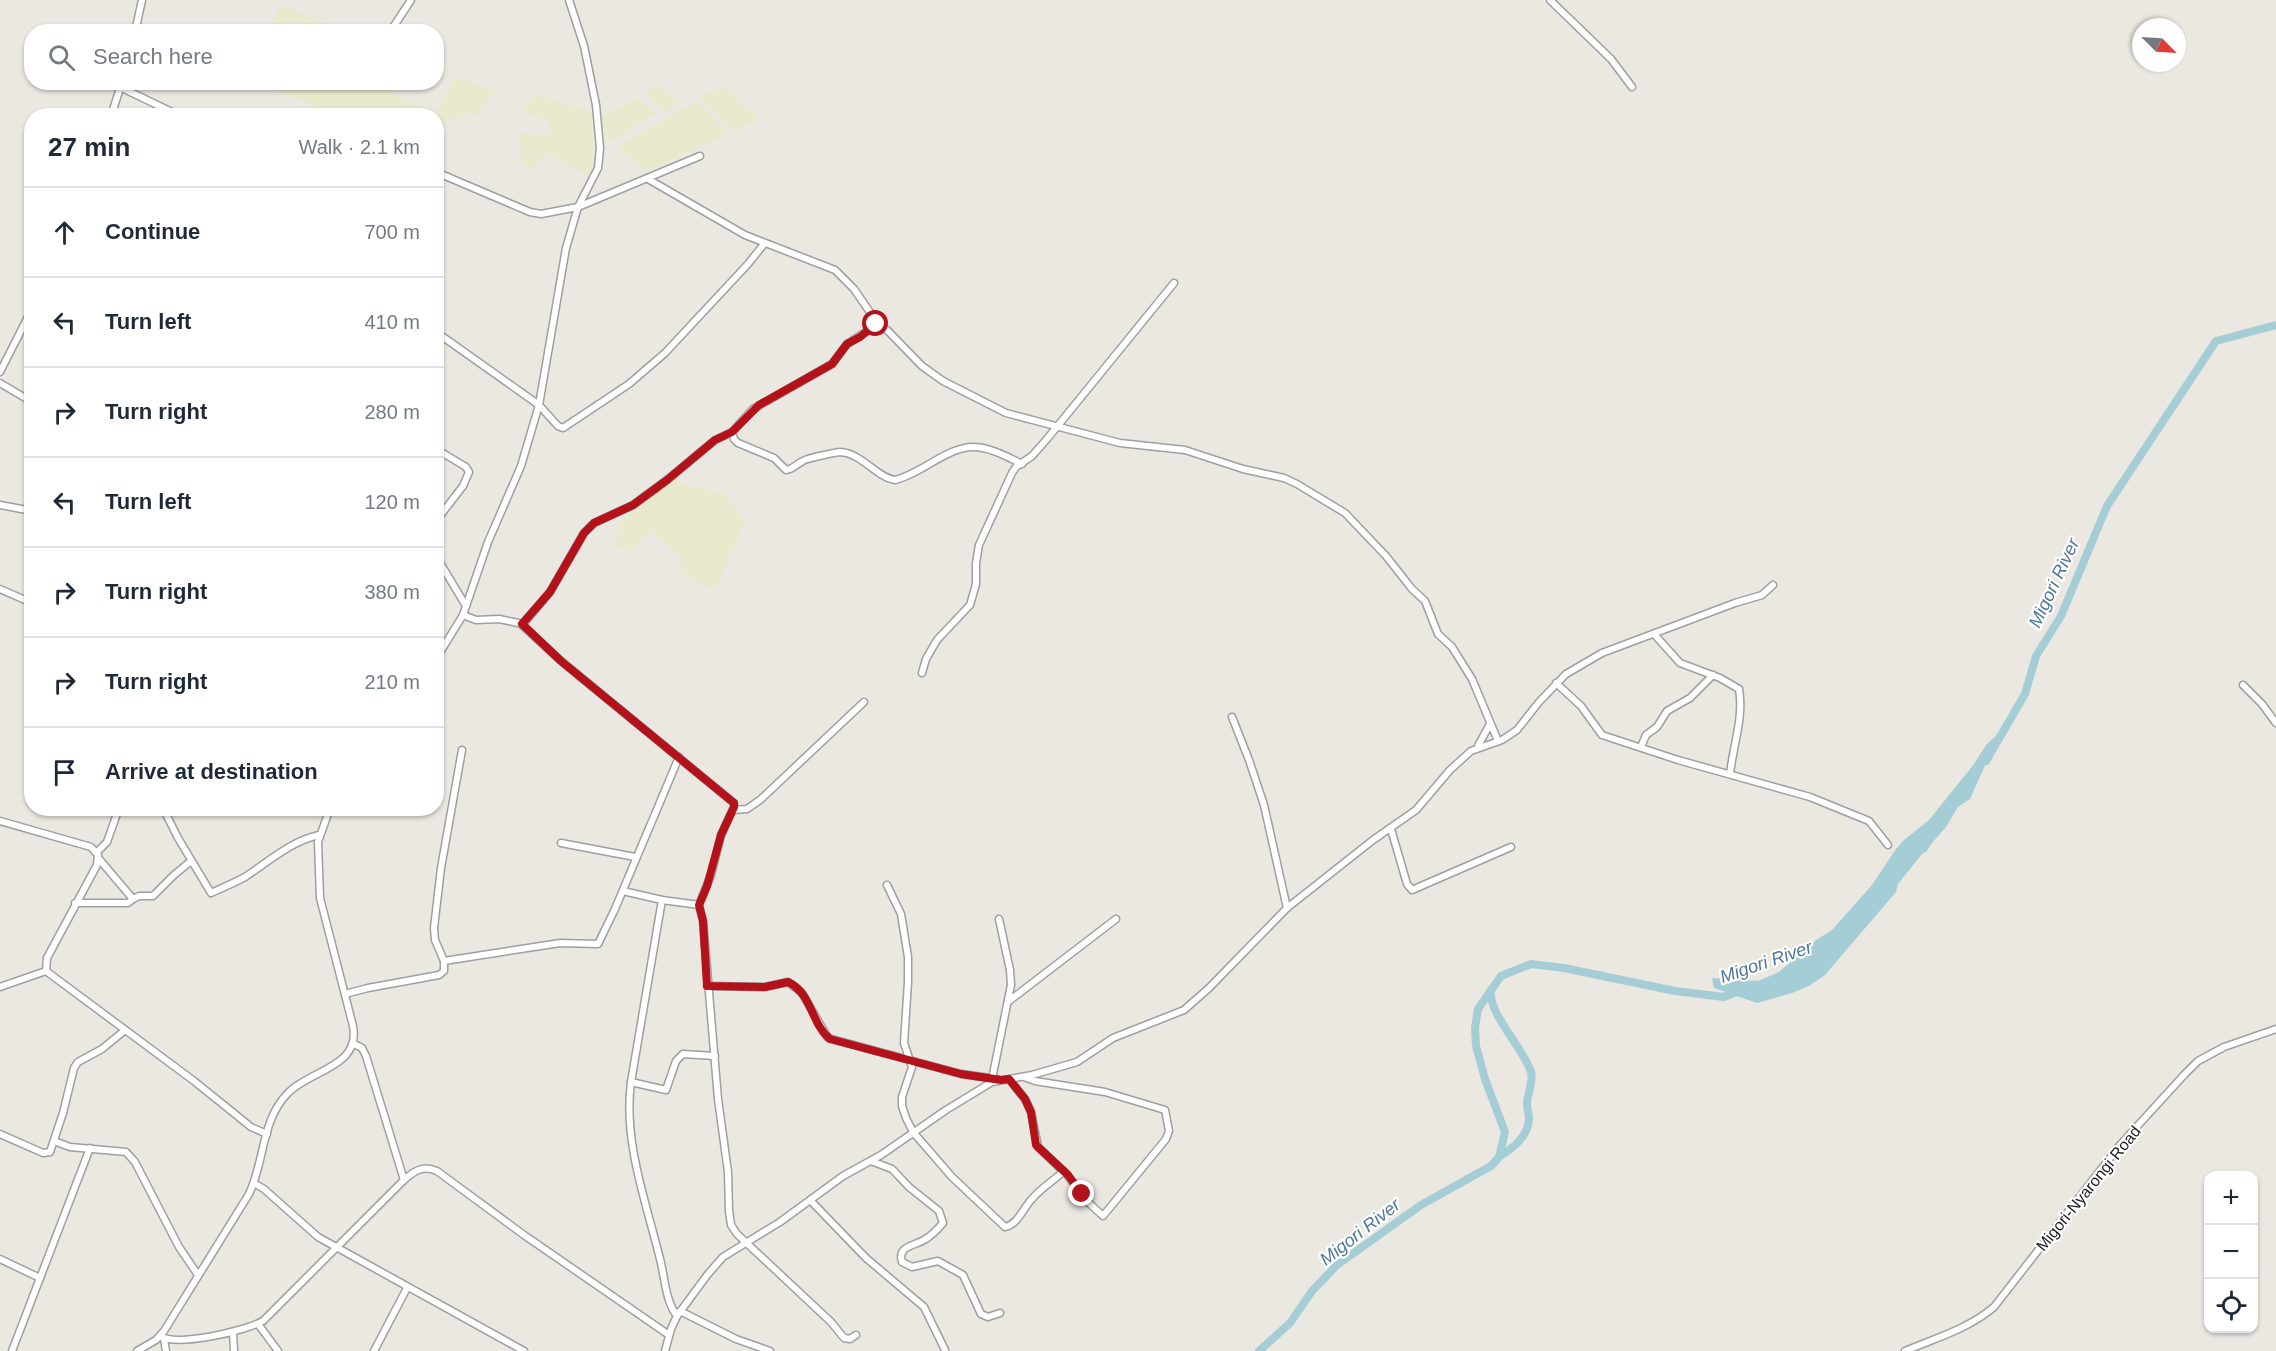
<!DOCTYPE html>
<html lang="en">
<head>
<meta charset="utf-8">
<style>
	body { margin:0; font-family:Helvetica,sans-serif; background:#f2f2f3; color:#1f2937 }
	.controls { position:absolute; right:18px; bottom:18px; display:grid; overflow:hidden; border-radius:12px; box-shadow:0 2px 4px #0004 }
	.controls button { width:54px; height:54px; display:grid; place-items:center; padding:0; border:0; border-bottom:2px solid #e0e1e3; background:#fff; color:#1f2937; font:30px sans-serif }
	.compass { position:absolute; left:2132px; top:18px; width:54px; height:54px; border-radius:50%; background:#fff; box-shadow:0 2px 4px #0004; rotate:114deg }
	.stop { position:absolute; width:18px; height:18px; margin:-14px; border:4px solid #b3121b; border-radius:50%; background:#fff }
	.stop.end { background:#b3121b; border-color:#fff; box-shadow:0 2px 6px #0008 }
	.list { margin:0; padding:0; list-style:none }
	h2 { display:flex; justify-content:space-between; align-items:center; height:78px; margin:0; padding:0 24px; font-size:26px }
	h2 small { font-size:20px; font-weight:400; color:#747a83 }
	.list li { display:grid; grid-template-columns:39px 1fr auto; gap:18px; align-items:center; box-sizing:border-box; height:90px; padding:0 24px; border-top:2px solid #e0e1e3 }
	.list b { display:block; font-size:22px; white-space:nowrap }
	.list em { font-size:20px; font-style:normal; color:#747a83 }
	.icon { flex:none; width:33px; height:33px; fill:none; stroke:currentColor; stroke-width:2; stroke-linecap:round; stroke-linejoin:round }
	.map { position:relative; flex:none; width:2276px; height:1351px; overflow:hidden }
	.search { position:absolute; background:#fff; box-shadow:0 2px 4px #0004; left:24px; top:24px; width:420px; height:66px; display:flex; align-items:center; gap:15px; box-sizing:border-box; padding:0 21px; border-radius:24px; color:#747a83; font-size:22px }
	.panel { position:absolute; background:#fff; box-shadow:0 2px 4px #0004; left:24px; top:108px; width:420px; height:708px; border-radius:24px }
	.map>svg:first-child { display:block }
</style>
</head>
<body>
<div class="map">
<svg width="2276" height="1351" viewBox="0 0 2276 1351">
	<rect width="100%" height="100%" fill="#ebe7e1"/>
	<!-- farmland -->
	<g fill="#e8e9cd">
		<path d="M280,4L343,31H269Z"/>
		<path d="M455,77L485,87L494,93L476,117L470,112L456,119L451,118L437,137L436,116L313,115L315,106L257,83H396L392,94L442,114L437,110Z"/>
		<path d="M658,84L679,102L666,112L644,94Z"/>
		<path d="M724,87L759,118L734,132L699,97Z"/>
		<path d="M535,95L591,111L595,163L588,176L547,152L531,169L521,161L520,133L552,136L548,120L519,110Z"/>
		<path d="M639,98L657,114L609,141L605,137L602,116Z"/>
		<path d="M696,101L728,134L647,171L617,147Z"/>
		<path d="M673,476L684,485L724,494L745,520L715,591L677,570L683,559L649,531L632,551L615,545L621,534L616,528L646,496Z"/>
	</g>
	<!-- water -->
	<path fill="#a5cdd6" d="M2000,732L1970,799L1958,807L1946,827L1931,844L1927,851L1922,854L1898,884L1896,892L1825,975L1809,986L1792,993L1757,1003L1714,988L1712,978L1758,981L1770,976L1779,972L1816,940L1832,930L1872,885L1896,849L1904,840L1929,820L1974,764L1986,745Z"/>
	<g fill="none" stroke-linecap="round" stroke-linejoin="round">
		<!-- river -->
		<g stroke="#a5cdd6" stroke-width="8">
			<path d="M1986,761L2025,694L2036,656L2061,616L2107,506L2216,341L2276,325"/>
			<path d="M1491,990C1487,1012 1524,1049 1531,1072C1534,1082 1527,1093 1527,1104C1527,1109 1529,1113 1529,1118C1529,1136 1513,1148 1499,1157"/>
			<path d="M1259,1351L1290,1323L1312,1291L1337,1265L1421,1205L1491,1166L1499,1157L1505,1132L1485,1079L1476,1046L1475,1028L1478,1009L1501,976L1531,964L1564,968L1675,991L1724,997L1741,990"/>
		</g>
		<defs>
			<g id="minor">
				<path d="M1550,0L1611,59L1632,87"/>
				<path d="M135,32L142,0"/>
				<path d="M390,32L411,0"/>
				<path d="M120,87L176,114"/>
				<path d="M111,116L122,82"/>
				<path d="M436,172L530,212L541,214L578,207L700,156"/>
				<path d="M648,179L745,235L835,270L854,289L878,324L887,330L922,366L943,381L1006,413L1120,443L1185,450L1243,469L1284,478L1297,484L1345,513L1386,556L1412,589L1425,601L1438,634L1452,647L1472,679L1498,741"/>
				<path d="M436,332L539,405L558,426L563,428L629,384L665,353L748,264L764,244"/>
				<path d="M0,372L32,309"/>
				<path d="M0,383L32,402"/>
				<path d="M732,432L734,439L738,443L774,458L786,470C794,469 796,464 803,461C804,459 837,452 840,452C862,453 877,478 895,480C921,474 947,447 973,447C990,447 1008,457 1022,464"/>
				<path d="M436,449L466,467L469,472L463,486L436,521"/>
				<path d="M0,505L32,511"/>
				<path d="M436,556L466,606"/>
				<path d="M0,589L32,603"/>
				<path d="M463,615L476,620L499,619L523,624L550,592L584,533L594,523L633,505L667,480L715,440L732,432L753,409L832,364L847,344L878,324"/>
				<path d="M522,625L561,661L734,803V807L721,835L711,875L699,905L703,921L718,1099L728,1172L729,1211L731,1225L737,1234L831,1322L844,1338L850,1339L856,1335"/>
				<path d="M1654,634L1680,663L1720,678L1739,689C1744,717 1733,746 1730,774"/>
				<path d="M436,659L463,615L488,542L521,466L539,405L566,248L578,207L598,168L600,148L596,105L584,46L569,0"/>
				<path d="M922,673L926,659L937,640L970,605L976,584V563L979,545L1012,473L1016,467L1032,456L1047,439L1174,283"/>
				<path d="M1556,683L1581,706L1602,735L1678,760L1810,797L1837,808L1869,821L1888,845"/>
				<path d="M2243,685L2262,704L2276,723"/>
				<path d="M1232,717L1249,760L1264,805L1287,908"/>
				<path d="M1478,746L1490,724"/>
				<path d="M1641,747L1646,735L1657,727L1667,711L1690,698L1713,675"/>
				<path d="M163,808L178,838L211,893C222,888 234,883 245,877C268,862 291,841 319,835"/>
				<path d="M733,810L747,809L760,800L864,702"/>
				<path d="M0,821L91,847L98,855L97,865L47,958L46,971L194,1081L251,1127L267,1134"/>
				<path d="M1391,829L1407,884L1412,890L1511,847"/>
				<path d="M561,843L635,857"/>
				<path d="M97,852L107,842L119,808"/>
				<path d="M99,859L133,899L139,896H153L174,875L191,861"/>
				<path d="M887,885L901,914L908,957V982L904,1043L912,1067L902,1097V1106L906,1118L913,1132L952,1177L1005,1227C1017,1225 1023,1209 1031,1200C1040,1189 1053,1181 1064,1171"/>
				<path d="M623,891L662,900L699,905"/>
				<path d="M662,900L631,1082C623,1141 646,1202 660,1259C665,1278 665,1300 677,1316"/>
				<path d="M75,903H128L133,899"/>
				<path d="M444,961L435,940L434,928L441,868L462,750"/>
				<path d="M707,986L765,987L788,982L802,993L828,1038L961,1074L997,1079"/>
				<path d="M0,987L46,971"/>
				<path d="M345,994L368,988L439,975L444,971V961L560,943L598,944L615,909L679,757"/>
				<path d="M1009,1001L1116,919"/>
				<path d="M354,1044L362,1048L366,1056L404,1180"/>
				<path d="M992,1079L1011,985L1010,970L999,919"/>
				<path d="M1009,1079L1025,1099L1031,1112L1038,1147L1067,1175L1089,1203L1103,1216L1166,1139L1169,1131L1165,1110L1105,1092L1035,1081L1024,1077"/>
				<path d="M631,1082L666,1090L676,1061L683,1054L715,1056"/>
				<path d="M0,1134L43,1153L50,1152L63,1113L74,1068L78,1062L102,1049L124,1031"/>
				<path d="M54,1141L70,1147L126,1152L135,1162L179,1247L198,1275"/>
				<path d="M871,1161L892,1169L909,1187L939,1211L943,1223C938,1229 931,1236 924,1240C914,1246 897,1246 902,1262L912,1267L938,1261L963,1275L981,1314L988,1317L1000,1313"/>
				<path d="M254,1183L264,1189L318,1237L524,1351"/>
				<path d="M810,1200L866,1258L924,1307L945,1350"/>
				<path d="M0,1259L40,1278"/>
				<path d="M680,1311L736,1339L770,1351"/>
				<path d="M258,1324L278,1351"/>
				<path d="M233,1332L234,1351"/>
				<path d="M160,1336C177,1347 245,1331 263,1321L404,1180C414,1171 423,1165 437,1171L524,1235L669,1335"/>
				<path d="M164,1339L166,1351"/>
				<path d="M12,1351L90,1148"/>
				<path d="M137,1351L156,1340L164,1331L249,1194C265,1161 261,1120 288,1093C310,1070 361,1067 353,1026L320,898L318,842L330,808"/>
				<path d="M374,1351L407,1288"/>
				<path d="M665,1351L671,1329L677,1316L708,1274L723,1257L780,1222L843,1176L881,1155L946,1110L992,1082L1032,1075L1077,1062L1113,1038L1184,1010L1209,988L1287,908L1373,840L1416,810L1450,770L1471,751L1502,740L1517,730L1539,702L1566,674L1602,653L1735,603L1762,595L1773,585"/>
				<path d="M1905,1351C1936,1338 1968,1329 1994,1307L2120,1145L2184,1075L2198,1061L2224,1047L2276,1029"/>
			</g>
		</defs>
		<!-- minor casing -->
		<use href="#minor" stroke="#9f9f9f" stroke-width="9"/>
		<!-- minor -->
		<use href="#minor" stroke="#fff" stroke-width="6"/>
	</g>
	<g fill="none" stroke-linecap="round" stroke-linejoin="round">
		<!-- route -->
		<path stroke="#b3121b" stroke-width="8" d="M876,324L860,337L847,344L832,364L759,405L732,432L715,440L667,480L633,505L594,523L584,533L550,592L522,624L561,661L734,803V807L721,835L707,886L699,905L703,921L707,986L765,987L788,982C812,993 811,1024 830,1039L961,1074L1001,1080L1009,1079L1025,1099L1031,1112L1036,1145L1068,1175L1082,1194"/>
	</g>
	<g text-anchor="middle" stroke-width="4.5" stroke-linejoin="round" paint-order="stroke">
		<!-- street labels -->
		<g font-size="16" fill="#1b1b1b" stroke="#fff">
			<text transform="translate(2088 1188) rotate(-51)" y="6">Migori-Nyarongi Road</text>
		</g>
		<!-- water labels -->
		<g font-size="18" font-style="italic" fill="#4e7899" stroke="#fff">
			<text transform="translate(2054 583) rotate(-65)" y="6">Migori River</text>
			<text transform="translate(1766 962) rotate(-19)" y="6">Migori River</text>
			<text transform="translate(1360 1232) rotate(-38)" y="6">Migori River</text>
		</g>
	</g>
</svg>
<div class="controls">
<button>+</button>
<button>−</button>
<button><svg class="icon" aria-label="locate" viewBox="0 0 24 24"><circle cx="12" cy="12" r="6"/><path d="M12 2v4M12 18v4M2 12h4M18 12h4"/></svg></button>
</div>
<svg class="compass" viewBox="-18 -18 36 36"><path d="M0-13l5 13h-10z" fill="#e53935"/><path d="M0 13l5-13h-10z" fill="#747a83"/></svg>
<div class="stop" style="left:876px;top:324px"></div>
<div class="stop end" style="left:1082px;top:1194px"></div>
<div class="search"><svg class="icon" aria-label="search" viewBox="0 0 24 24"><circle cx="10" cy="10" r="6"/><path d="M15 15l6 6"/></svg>Search here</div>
<section class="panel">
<h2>27 min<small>Walk · 2.1 km</small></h2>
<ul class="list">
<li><svg class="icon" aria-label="ahead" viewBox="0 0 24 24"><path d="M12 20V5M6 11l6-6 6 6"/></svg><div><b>Continue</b></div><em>700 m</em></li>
<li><svg class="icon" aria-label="left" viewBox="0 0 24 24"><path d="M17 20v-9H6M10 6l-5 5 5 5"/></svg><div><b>Turn left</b></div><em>410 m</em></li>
<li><svg class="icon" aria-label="right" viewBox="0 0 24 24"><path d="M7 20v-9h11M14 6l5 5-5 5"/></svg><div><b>Turn right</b></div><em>280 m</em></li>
<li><svg class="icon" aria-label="left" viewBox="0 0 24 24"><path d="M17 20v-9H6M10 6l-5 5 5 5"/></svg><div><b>Turn left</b></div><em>120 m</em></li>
<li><svg class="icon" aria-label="right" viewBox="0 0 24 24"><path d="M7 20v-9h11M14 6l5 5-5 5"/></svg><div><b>Turn right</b></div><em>380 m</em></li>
<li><svg class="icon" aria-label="right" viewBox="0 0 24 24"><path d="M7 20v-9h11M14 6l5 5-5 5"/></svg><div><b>Turn right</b></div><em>210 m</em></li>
<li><svg class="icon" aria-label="arrive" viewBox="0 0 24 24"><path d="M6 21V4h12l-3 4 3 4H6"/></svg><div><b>Arrive at destination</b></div></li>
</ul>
</section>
</div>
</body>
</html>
